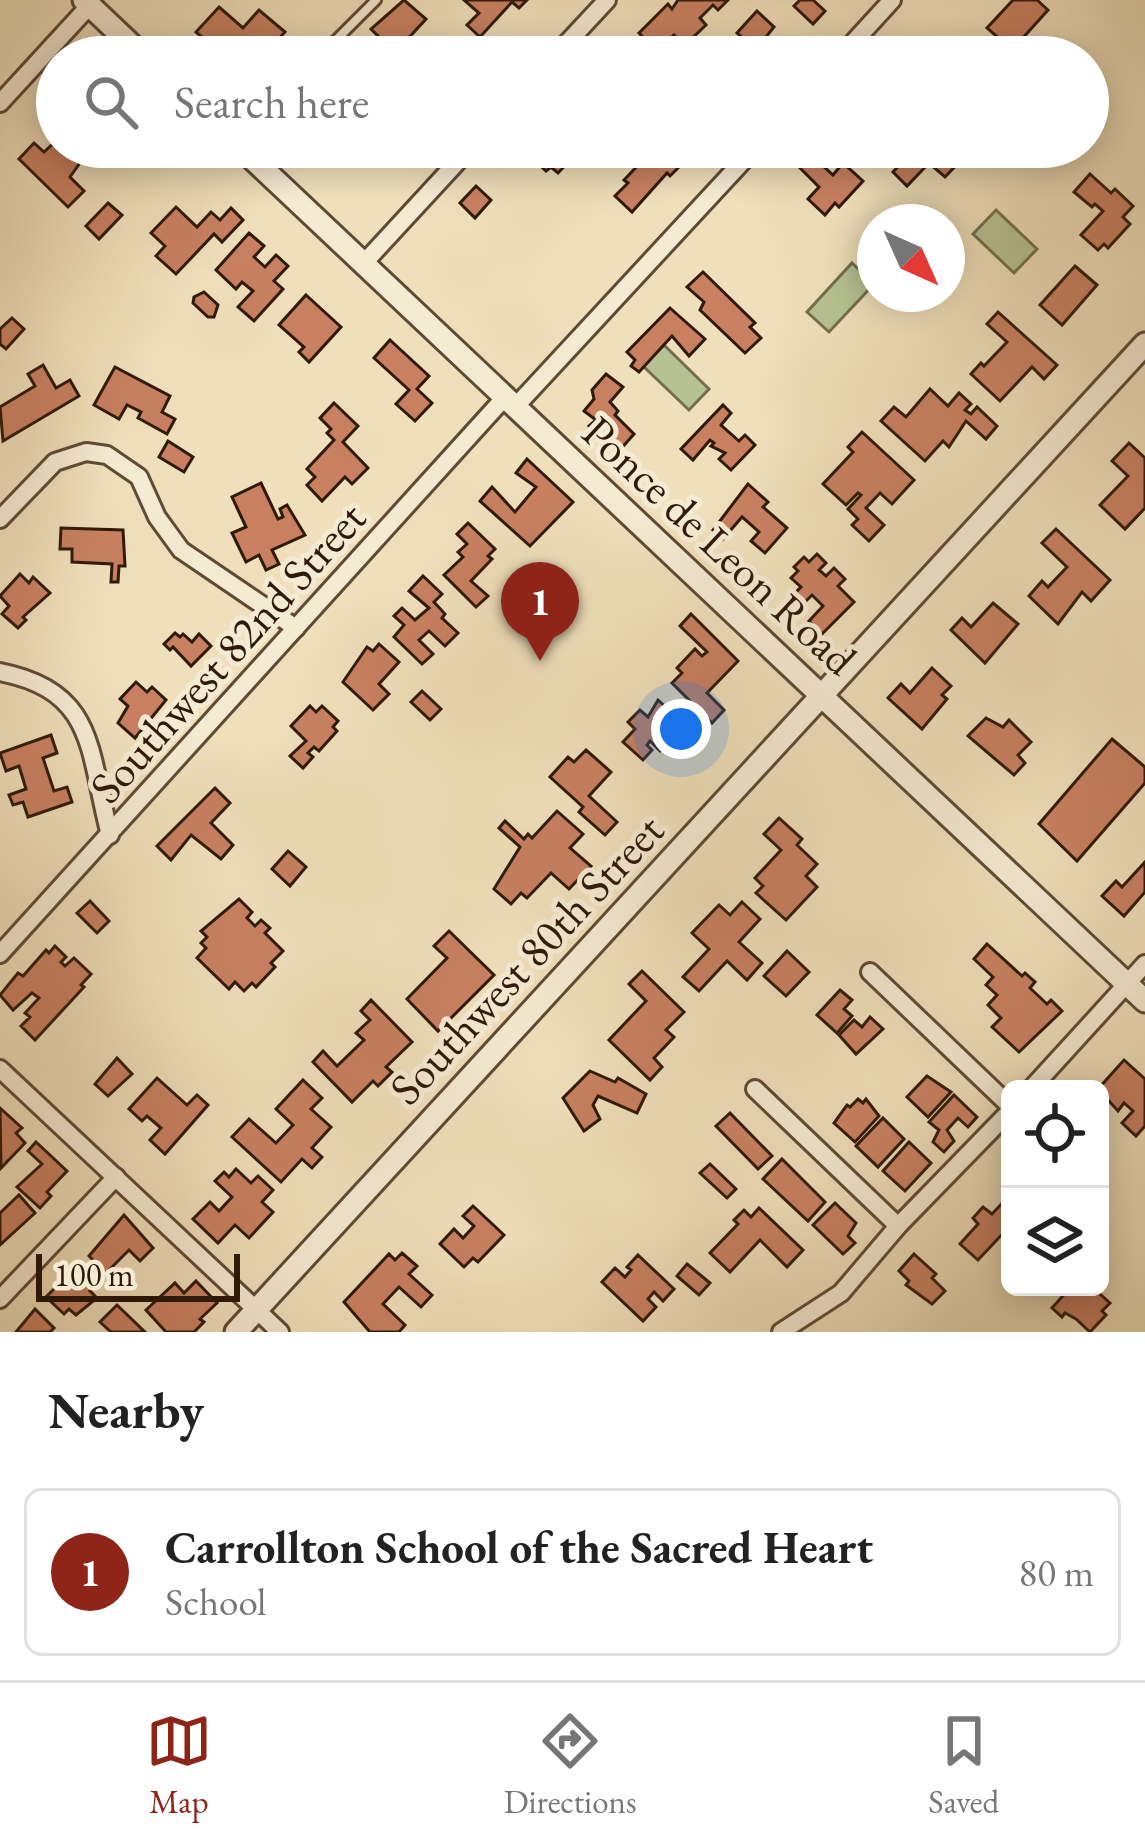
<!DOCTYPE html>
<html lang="en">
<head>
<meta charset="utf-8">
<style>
	body { margin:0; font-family:"EB Garamond",serif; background:#f2f2f2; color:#222 }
	.controls { position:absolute; right:36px; bottom:36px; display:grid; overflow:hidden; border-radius:18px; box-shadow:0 6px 30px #0003 }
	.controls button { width:108px; height:108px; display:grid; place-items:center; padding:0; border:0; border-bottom:3px solid #e0e0e0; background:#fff; color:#222; font:60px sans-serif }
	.compass { position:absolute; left:857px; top:204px; width:108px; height:108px; border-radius:50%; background:#fff; box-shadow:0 6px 30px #0003; rotate:135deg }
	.scale { position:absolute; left:36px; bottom:30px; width:204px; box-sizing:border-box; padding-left:12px; border:6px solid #2f1909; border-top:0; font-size:33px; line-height:42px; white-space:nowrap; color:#2f1909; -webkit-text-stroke:9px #f5ead2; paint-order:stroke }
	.you { position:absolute; left:681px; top:729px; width:42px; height:42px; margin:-30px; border:9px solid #fff; border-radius:50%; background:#1a73e8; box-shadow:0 0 0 18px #1a73e833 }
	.badge { display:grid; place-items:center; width:78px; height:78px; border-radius:50%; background:#8f2418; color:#fff; font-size:39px; font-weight:700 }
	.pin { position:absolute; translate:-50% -99px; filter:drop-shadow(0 3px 6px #0008) }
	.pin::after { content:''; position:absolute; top:63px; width:42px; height:36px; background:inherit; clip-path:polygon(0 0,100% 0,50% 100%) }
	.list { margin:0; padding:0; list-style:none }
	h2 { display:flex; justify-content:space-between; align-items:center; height:156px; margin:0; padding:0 48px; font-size:51px }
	h2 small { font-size:39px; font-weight:400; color:#767676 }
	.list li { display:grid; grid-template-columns:78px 1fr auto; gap:36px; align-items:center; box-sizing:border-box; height:168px; margin:0 24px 24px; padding:0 24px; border:3px solid #e0e0e0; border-radius:18px }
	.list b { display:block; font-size:45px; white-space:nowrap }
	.list p { margin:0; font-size:39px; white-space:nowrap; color:#767676 }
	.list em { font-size:39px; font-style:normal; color:#767676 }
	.icon { flex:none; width:66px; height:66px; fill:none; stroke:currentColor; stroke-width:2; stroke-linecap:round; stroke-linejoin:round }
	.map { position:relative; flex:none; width:1145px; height:1332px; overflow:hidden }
	.search { position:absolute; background:#fff; box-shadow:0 6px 30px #0003; left:36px; right:36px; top:36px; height:132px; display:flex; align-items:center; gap:30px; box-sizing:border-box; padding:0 42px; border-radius:66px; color:#767676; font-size:45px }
	.sheet { height:348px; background:#fff }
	nav { display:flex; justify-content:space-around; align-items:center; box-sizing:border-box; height:168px; border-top:3px solid #e0e0e0; background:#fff; font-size:33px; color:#767676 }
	nav a { display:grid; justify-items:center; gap:6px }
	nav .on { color:#8f2418 }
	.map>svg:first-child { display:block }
</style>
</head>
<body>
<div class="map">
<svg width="1145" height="1332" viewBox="0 0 1145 1332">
	<rect width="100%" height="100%" fill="#efdfba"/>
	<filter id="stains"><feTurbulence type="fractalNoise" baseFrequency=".00167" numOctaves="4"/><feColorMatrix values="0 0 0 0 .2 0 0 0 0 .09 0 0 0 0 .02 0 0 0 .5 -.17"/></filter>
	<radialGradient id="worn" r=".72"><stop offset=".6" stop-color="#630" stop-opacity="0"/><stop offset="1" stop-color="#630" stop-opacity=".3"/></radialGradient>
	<!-- green -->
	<g fill="#b6c292" stroke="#726e4e" stroke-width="3">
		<path d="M996,210L1037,249L1014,273L973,234Z"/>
		<path d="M852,263L874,284L829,332L807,312Z"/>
		<path d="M664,345L709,389L689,410L643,366Z"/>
	</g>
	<!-- building -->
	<g fill="#c88061" stroke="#2f1909" stroke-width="3">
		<path d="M404,0L426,19L391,57H351L364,43L370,48L380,38L371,29Z"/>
		<path d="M464,0H527L519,8L512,2L480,37L467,25L479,13Z"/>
		<path d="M678,0H728L718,10L713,5L700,18L706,25L684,46L674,35L657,52L639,33L668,4L672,9Z"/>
		<path d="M800,0H813L825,11L813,24L794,6Z"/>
		<path d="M1013,0H1037L1048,10L1012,50L987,28Z"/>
		<path d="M219,7L243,28L259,10L285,32L274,44L282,52L277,57H210L217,50L196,32Z"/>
		<path d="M757,11L774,27L762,42L778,56L730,57L745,40L737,33Z"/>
		<path d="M57,140V147L89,150L70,177L84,191L68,207L19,159L34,143L44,152Z"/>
		<path d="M537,147L548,150L592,147L580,160L575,155L558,173L551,167L546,171L529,155Z"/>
		<path d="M662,147L683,163L670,176L667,173L632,212L615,196L628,183L624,180L645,158L649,161Z"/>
		<path d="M916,147H961L957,151L964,157L945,177L929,163L907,186L893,172Z"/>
		<path d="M810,154L833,175L843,163L863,181L839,207L835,203L825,215L808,199L819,187L799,167Z"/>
		<path d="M1090,174L1111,193L1115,189L1133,206L1123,217L1130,224L1108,248L1104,244L1098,250L1081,235L1103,211L1095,204L1092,207L1074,192Z"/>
		<path d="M476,186L491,200L475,218L460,203Z"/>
		<path d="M108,203L122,215L99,239L86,226Z"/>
		<path d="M176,207L197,227L211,212L220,220L231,208L243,220L222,242L214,234L176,274L156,256L165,246L151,233Z"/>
		<path d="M249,233L264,246L254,257L265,267L276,255L288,266L274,281L283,289L254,321L238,307L253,291L242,282L236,289L216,270Z"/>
		<path d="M1075,266L1097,285L1062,325L1040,305Z"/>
		<path d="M703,272L755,323L750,327L761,338L745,353L700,310L704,302L687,287Z"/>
		<path d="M204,292L218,305L214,317H208L193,303L194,297Z"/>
		<path d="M306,295L341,327L309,362L299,352L304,347L279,325Z"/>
		<path d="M670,308L705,339L689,356L672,336L639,372L631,366L635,360L627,352Z"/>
		<path d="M998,312L1057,365L1044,379L1032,367L1000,401L971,374L981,363L984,366L1007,342L987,324Z"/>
		<path d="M12,318L24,329L6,349L0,344V329Z"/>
		<path d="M390,340L429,376L417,389L432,403L415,421L396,404L409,390L374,358Z"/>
		<path d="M43,365L56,388L70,380L79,396L3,441L0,407L35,386L28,374Z"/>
		<path d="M115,367L170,396L162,412L175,419L167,434L138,418L141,412L127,405L119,419L94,405Z"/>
		<path d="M606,374L623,387L610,402L618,411L615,415L634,434L619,451L589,426L596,420L584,411L594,399L592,390Z"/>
		<path d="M930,389L948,406L959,393L971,404L965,410L971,414L977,407L997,426L986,439L966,421L949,447L943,441L925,461L881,421L894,407L906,417Z"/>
		<path d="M334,403L358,426L343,442L368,468L352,484L345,477L322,501L307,485L315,477L307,469L334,440L327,433L331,429L320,418Z"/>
		<path d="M723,405L731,413L721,425L739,441L745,435L755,445L731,470L719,459L725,453L711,446L714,443L710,440L693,460L681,449Z"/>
		<path d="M862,432L914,480L892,504L880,493L866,508L884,525L869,541L852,525L858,519L848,509L861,495L858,493L846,505L823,484L853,452L848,447Z"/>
		<path d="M168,441L193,457L184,472L159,457Z"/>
		<path d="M1129,443L1145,458V508L1125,529L1100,505L1128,476L1112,461Z"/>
		<path d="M527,459L573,502L530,546L480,501L492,487L515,512L536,487L516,473Z"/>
		<path d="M261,483L278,519L283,517L280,509L287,505L305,535L272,550L279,564L266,570L259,555L246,562L232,533L246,527L232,497Z"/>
		<path d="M748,484L768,502L763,507L787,528L765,553L751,541L759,532L742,517L723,539L713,530Z"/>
		<path d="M468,523L495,549L488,556L492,559L471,581L488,596L476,607L444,575L463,557L458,552L467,544L457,534Z"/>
		<path d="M61,528L123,530L125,566H119L118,582H111L112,564L72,562V549H60Z"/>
		<path d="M1056,529L1110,580L1091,601L1082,592L1058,624L1029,596L1042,581L1048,587L1067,567L1042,543Z"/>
		<path d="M817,554L826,563L819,570L826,576L834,568L845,579L838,586L854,602L822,634L809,621L823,606L812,595L805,602L795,593L801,587L791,578L798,571L794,567L804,557L809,562Z"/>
		<path d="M20,574L29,583L33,577L50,593L23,617L26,620L18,628L2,614L9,606L0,596Z"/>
		<path d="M423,576L442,594L434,602L445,614L442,618L458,633L445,646L429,631L419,640L433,654L422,664L394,637L404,625L394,616L402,608L415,620L429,608L409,591Z"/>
		<path d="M993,603L1018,624L985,663L951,630L962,618L971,627Z"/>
		<path d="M691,614L738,661L707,693L724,710L712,723L672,683L682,673L677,668L695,649L702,656L707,652L680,626Z"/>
		<path d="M175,633L180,637L183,634L192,642L199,634L211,646L191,666L173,647L170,650L164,644Z"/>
		<path d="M379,644L399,662L379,684L389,694L373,710L343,682L367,647L373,651Z"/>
		<path d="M932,668L951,686L942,695L947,699L922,729L888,698L901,684L910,693Z"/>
		<path d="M136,682L147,692L152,687L166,700L135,738L118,723L128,706L120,699Z"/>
		<path d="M422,691L441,709L430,720L411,702Z"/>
		<path d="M658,700L680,720L675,726L691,741L680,752L665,738L671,731L662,723L654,736L665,746L660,751L650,741L647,745L652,750L643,760L623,742L635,729L628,722L640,710L648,717Z"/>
		<path d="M310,706L316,712L322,706L338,721L333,727L337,731L319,751L314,747L308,753L313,757L303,768L290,756L306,741L291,726Z"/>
		<path d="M986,718L1003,727L1009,720L1031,742L1018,755L1025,763L1014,775L968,736Z"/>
		<path d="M51,735L57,753L43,758L54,791L67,787L72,802L28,817L23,802L13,805L9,795L26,789L19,766L6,771L0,753Z"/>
		<path d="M1112,739L1145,767V783L1077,861L1039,824Z"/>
		<path d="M586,750L611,772L589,796L617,822L605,835L579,812L583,807L550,777L568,757L574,762Z"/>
		<path d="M215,788L230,803L211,823L233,845L221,859L191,835L171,860L157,846Z"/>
		<path d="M557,811L583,834L570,848L591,866L569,889L551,873L527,898L521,893L511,904L494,889L520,847L499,828L505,821L524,839L528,834L532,838Z"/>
		<path d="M779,818L802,839L797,845L817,864L806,876L817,887L786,920L756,893L763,886L755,878L781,850L764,834Z"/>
		<path d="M288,851L306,867L290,886L272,869Z"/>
		<path d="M1145,862V892L1124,916L1102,896L1116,881L1122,887Z"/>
		<path d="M239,899L252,912L247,918L255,926L261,920L270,928L265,933L283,951L271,963L275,967L256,987L252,983L244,991L235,982L229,989L197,958L206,948L201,943L207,937L201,931Z"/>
		<path d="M90,901L109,921L97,933L77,913Z"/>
		<path d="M742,902L760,919L739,942L762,963L747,980L727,961L699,991L683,977L709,949L692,933L719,905L730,915Z"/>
		<path d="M449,931L494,975L438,1031L407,999L447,958L434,946Z"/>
		<path d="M987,944L1022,976L1025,973L1035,982L1030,988L1047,1004L1051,1000L1062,1011L1019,1052L992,1027L1001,1018L988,1005L997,995L986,985L993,977L974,959Z"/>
		<path d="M55,946L66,957L61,962L65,966L74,958L91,974L81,985L84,987L35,1040L21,1026L30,1017L25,1013L39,998L32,993L13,1010L0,995L18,973L23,976L46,950L49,953Z"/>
		<path d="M787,951L809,972L786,996L764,976Z"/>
		<path d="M642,971L684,1012L666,1030L674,1037L654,1058L662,1067L650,1080L609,1040L646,1001L629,984Z"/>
		<path d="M840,990L852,1000L844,1009L852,1016L837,1033L817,1015Z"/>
		<path d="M371,1000L412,1042L386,1067L392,1072L378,1086L373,1081L352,1102L313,1062L323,1051L337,1066L364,1040L356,1033L370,1020L361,1011Z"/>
		<path d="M870,1017L883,1029L856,1054L839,1035L854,1020L862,1027Z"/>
		<path d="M117,1058L132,1074L108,1096L95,1084Z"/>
		<path d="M1124,1060L1145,1079V1126L1136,1136L1122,1123L1133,1111L1124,1103L1118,1111L1098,1089Z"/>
		<path d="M590,1071L615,1082L618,1078L646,1094L637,1113L598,1096L593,1105L600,1119L584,1131L563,1098Z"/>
		<path d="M927,1076L951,1092L928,1117L907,1097Z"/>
		<path d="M157,1078L187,1105L197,1095L208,1105L165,1154L150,1140L161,1128L147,1116L142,1121L129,1109Z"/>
		<path d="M303,1080L322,1098L311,1109L331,1127L312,1148L322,1157L312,1168L302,1159L281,1182L232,1137L249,1119L276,1143L293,1125L276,1109Z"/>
		<path d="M954,1095L977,1117L968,1127L958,1118L947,1130L954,1141L944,1152L933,1142L939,1130L929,1122Z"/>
		<path d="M858,1099L863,1103L866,1099L879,1116L855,1142L834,1123L847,1105L850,1107Z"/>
		<path d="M0,1108L22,1128L16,1133L25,1143L1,1168Z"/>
		<path d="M730,1113L772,1156L758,1169L716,1126Z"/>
		<path d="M883,1118L904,1139L878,1167L856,1146Z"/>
		<path d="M36,1142L67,1171L47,1192L51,1196L40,1208L17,1187L42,1164L28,1151Z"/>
		<path d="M909,1142L931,1163L905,1191L883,1171Z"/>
		<path d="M782,1159L825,1202L808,1221L763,1179Z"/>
		<path d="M710,1164L736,1189L727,1198L700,1173Z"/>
		<path d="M236,1169L251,1183L258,1176L273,1190L262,1202L273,1212L249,1238L235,1225L218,1243L193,1219L210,1202L219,1211L232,1197L215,1181L224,1172L229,1177Z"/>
		<path d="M19,1195L35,1213L0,1245V1213Z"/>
		<path d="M1010,1195V1226L978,1260L960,1244L978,1224L973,1218L983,1207L992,1214Z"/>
		<path d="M835,1203L856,1223L848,1236L855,1243L843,1254L813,1225Z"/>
		<path d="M473,1206L504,1235L478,1262L473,1258L464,1267L440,1244L454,1229L463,1238L474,1226L463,1216Z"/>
		<path d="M759,1208L803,1250L787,1267L760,1240L730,1272L710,1253L738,1224L734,1220L744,1210L751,1217Z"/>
		<path d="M124,1215L153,1248L140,1261L129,1250L106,1273L89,1256Z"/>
		<path d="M402,1253L417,1266L409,1274L432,1295L421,1307L399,1287L383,1304L405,1325L399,1332H370L344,1302L389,1254L395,1260Z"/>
		<path d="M914,1254L936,1274L932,1278L945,1291L932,1304L906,1285L909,1281L899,1271Z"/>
		<path d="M638,1255L674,1289L663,1301L654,1292L648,1299L656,1307L643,1321L602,1282L615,1268L625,1277L631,1270L627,1267Z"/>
		<path d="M687,1264L710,1283L699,1295L677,1276Z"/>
		<path d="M90,1266L103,1278L90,1291L97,1298L76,1315L69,1309L64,1314L46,1297L60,1283L64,1287Z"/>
		<path d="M196,1281L217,1303L200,1319L204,1322L194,1332H166L146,1310L175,1283L184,1293Z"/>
		<path d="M1071,1287L1079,1292L1084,1287H1092L1110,1303L1102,1311L1106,1315L1090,1332L1076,1319L1065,1313L1062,1317L1052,1308Z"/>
		<path d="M117,1305L145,1332H111L100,1322Z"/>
		<path d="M35,1309L54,1328L50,1332H16Z"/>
	</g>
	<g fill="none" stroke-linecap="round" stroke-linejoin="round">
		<defs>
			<path id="service" d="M319,57L376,0"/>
			<g id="minor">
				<path d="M554,57L607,0"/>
				<path d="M840,57L892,0"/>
				<path d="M0,103L90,5"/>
				<path d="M364,263L471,147"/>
				<path d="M516,406L756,147"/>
				<path d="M0,519L55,462L86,452L107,455L139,477L157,517L181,550L296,628"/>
				<path d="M0,672C97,691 88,752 110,835"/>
				<path d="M0,954L506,396"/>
				<path d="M870,972L1010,1106"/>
				<path d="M0,1069L280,1332"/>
				<path d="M755,1089L898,1226"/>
				<path d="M1031,1089L1145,964"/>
				<path d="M0,1299L116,1177"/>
				<path d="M781,1332L841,1293L898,1226L1010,1111"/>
			</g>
			<g id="tertiary">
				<path d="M84,0L144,57"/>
				<path d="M240,147L1145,1001"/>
				<path d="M236,1332L1145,344"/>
			</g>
		</defs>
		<!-- service casing -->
		<use href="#service" stroke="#5f4a35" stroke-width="14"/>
		<!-- minor casing -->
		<use href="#minor" stroke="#5f4a35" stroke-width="22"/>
		<!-- tertiary casing -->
		<use href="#tertiary" stroke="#5f4a35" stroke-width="27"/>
		<!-- service -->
		<use href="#service" stroke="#f5ead2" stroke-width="8"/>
		<!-- minor -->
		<use href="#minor" stroke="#f5ead2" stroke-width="16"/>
		<!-- tertiary -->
		<use href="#tertiary" stroke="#f5ead2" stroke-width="21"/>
	</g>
	<g text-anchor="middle" stroke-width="10" stroke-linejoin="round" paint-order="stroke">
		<!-- street labels -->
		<g font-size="45" fill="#2f1909" stroke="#f5ead2">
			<text transform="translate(720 545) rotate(43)" y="16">Ponce de Leon Road</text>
			<text transform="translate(227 652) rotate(-48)" y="16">Southwest 82nd Street</text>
			<text transform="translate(526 959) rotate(-47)" y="16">Southwest 80th Street</text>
		</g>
	</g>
	<rect width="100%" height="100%" filter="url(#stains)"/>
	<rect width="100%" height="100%" fill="url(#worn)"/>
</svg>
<div class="controls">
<button><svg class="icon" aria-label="locate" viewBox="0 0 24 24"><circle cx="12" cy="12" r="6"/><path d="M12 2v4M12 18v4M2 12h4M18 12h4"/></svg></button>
<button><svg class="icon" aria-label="layers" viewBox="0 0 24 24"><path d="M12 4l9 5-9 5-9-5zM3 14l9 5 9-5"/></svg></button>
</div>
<svg class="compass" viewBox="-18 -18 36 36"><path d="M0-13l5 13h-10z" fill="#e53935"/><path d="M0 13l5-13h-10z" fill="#767676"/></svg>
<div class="scale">100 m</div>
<div class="you"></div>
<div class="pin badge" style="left:540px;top:661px">1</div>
<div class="search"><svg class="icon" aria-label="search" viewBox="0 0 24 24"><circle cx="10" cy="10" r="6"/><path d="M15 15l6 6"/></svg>Search here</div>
</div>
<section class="sheet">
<h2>Nearby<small></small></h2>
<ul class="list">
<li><span class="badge">1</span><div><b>Carrollton School of the Sacred Heart</b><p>School</p></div><em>80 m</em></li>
</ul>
</section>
<nav>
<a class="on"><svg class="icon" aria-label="map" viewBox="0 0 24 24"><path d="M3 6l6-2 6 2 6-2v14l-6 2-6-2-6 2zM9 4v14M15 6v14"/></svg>Map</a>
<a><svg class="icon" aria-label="directions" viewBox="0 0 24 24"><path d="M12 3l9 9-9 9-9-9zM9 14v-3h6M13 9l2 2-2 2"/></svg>Directions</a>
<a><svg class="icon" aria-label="saved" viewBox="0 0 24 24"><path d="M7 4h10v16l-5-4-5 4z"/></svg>Saved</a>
</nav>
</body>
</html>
